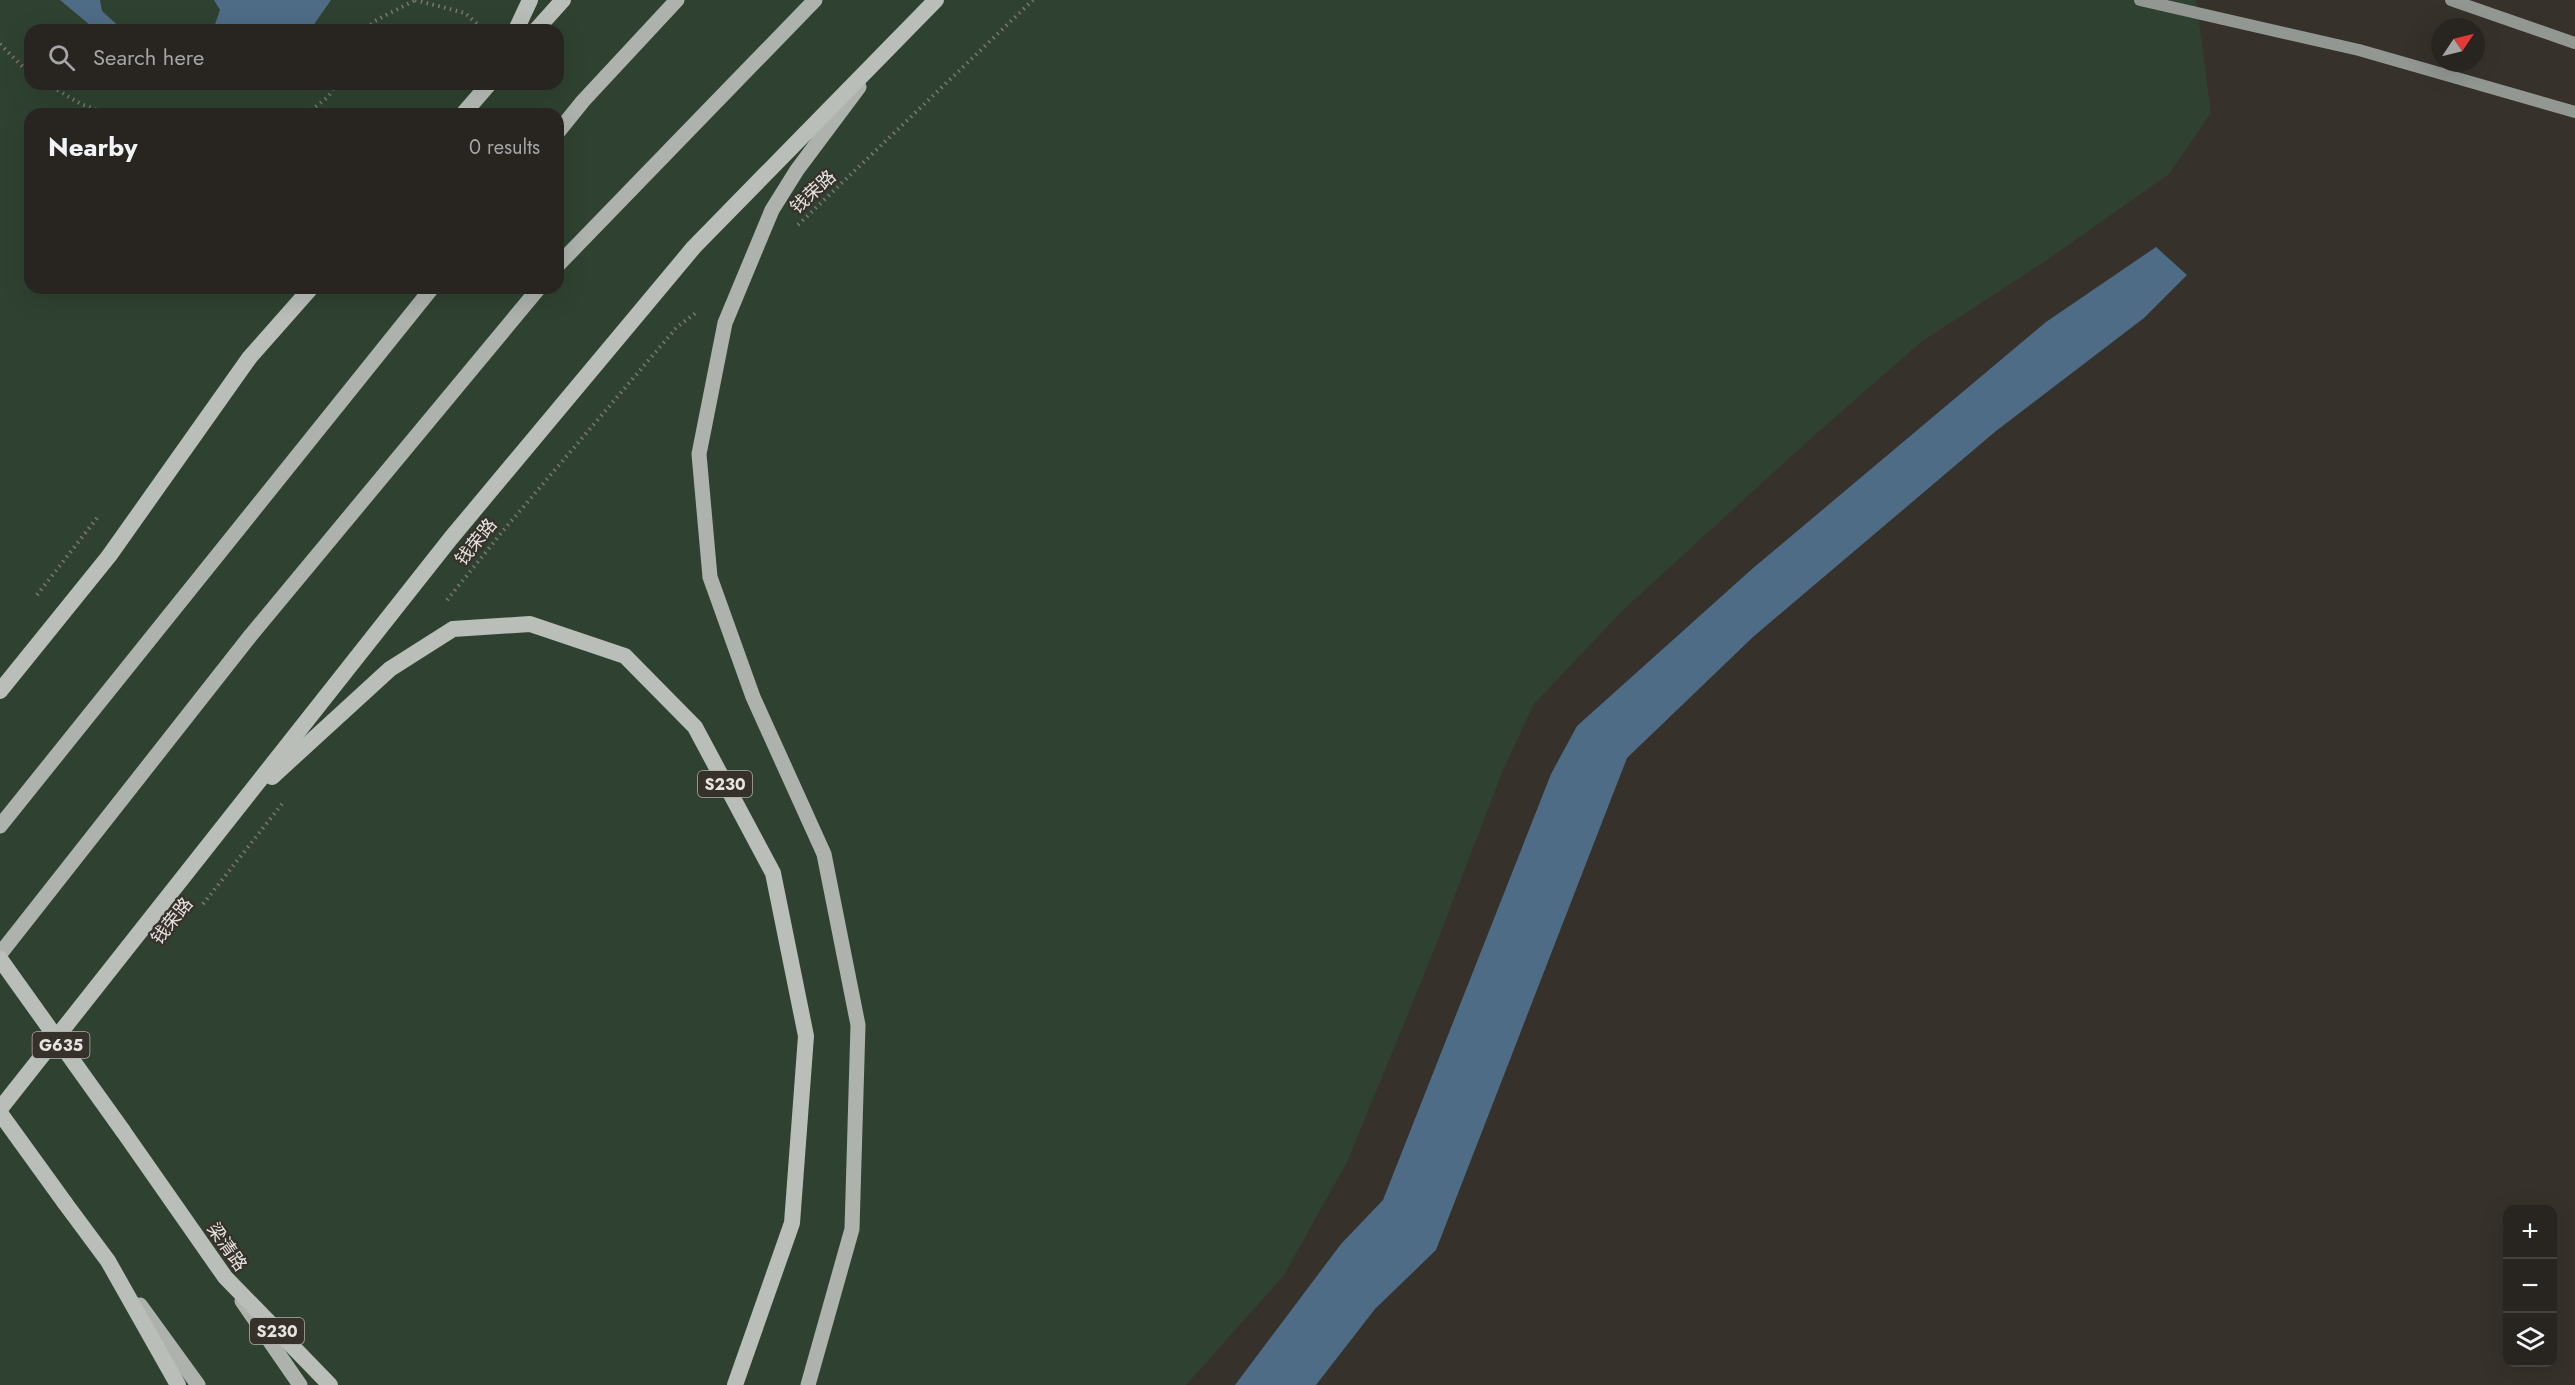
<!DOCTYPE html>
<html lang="en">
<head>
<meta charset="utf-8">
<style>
	body { margin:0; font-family:Jost,"Noto Sans SC",sans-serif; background:#34312d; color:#f1f3f6 }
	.controls { position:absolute; right:18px; bottom:18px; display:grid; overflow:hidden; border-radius:12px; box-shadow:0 6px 24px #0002 }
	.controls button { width:54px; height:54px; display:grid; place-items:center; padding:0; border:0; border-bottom:2px solid #44423e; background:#282520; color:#f1f3f6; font:30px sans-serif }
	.compass { position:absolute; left:2431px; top:18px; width:54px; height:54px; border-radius:50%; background:#282520; box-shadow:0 6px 24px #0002; rotate:55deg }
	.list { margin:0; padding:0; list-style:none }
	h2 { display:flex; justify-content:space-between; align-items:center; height:78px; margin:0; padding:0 24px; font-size:26px }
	h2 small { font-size:20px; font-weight:400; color:#a5a5a5 }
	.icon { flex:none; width:33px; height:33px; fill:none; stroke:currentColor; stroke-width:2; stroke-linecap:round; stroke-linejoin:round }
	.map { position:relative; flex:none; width:2575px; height:1385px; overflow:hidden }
	.search { position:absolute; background:#282520; box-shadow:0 6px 24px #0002; left:24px; top:24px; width:540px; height:66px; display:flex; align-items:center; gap:15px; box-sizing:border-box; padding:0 21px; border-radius:18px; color:#a5a5a5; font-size:22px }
	.panel { position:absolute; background:#282520; box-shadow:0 6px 24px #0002; left:24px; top:108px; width:540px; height:186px; border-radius:18px }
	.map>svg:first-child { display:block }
</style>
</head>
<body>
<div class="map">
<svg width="2575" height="1385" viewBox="0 0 2575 1385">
	<rect width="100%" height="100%" fill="#36312b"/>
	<!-- green -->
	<path fill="#2f4231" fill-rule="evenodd" d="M0,0H2196L2211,113L2169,174L2044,262L1921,342L1809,440L1623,610L1534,704L1503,770L1430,960L1348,1160L1284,1275L1186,1385H0ZM30,30H558V84H30ZM30,114H558V288H30Z"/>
	<!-- water -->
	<g fill="#4e6c86">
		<path d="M60,0H100L102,11L123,30H96Z"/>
		<path d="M214,0H331L310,30H213L220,10Z"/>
		<path d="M2156,247L2187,275L2144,318L1996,431L1753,637L1627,758L1436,1250L1375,1309L1316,1385H1235L1341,1244L1383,1200L1551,774L1577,726L1752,569L2046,322Z"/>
	</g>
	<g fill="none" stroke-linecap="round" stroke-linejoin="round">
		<!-- path -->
		<g stroke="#7b7771" stroke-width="4" stroke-dasharray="1.5 4.5" stroke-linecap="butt">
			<path d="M415,0L465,13L484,30"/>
			<path d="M368,30L373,22L415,0"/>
			<path d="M0,44L30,74"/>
			<path d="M47,84L81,104L108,114"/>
			<path d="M306,114L328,97L336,84"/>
			<path d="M798,225L1033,0"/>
			<path d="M37,595L97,518"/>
			<path d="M447,600L507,526L677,327L697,312"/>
			<path d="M203,904L282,804"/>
		</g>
		<!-- secondary -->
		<g stroke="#929792" stroke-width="12">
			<path d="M2140,0L2359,50L2575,112"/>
			<path d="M2451,0L2575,43"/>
		</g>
		<!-- primary -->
		<g stroke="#adb2ac" stroke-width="15">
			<path d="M558,132L583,101L677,0"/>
			<path d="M558,265L815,0"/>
			<path d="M0,826L432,288"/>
			<path d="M0,954L251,635L539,288"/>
			<path d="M242,1301L300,1385"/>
			<path d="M140,1305L198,1385"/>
			<path d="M808,1385L852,1229L858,1025L824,854L753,697L710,577L699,454L725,323L772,210L797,170L859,87"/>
		</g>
		<!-- trunk -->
		<g stroke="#b9beb8" stroke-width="16">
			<path d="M516,30L530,0"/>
			<path d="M536,30L563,0"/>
			<path d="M463,114L489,84"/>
			<path d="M0,691L109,556L250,357L311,288"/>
			<path d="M272,777L390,669L453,629L530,624L625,656L695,727L773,873L806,1036L792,1223L735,1385"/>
			<path d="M0,1109L451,538L694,247L936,0"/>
			<path d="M123,1131L225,1277L330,1385"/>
			<path d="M65,1203L108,1261L178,1385"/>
		</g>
		<!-- trunk-bridge -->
		<g stroke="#b9beb8" stroke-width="16">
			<path d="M0,959L123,1131"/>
			<path d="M0,1113L65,1203"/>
		</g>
	</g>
	<g text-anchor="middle" stroke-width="4.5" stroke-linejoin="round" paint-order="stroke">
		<!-- shield labels -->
		<g fill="#36312b" stroke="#b2aeaa" stroke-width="1.5">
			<rect x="698" y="771" width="54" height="26" rx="4.5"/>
			<rect x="32.5" y="1032" width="57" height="26" rx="4.5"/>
			<rect x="250" y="1318" width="54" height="26" rx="4.5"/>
		</g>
		<g font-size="16" font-weight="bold" fill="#e7e4e0">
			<text x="725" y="790">S230</text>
			<text x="61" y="1051">G635</text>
			<text x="277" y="1337">S230</text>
		</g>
		<!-- street labels -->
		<g font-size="18" fill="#e7e4e0" stroke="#36312b">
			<text transform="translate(813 192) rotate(-43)" y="6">钱荣路</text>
			<text transform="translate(476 542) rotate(-51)" y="6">钱荣路</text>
			<text transform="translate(172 921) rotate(-51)" y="6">钱荣路</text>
			<text transform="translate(227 1247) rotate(55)" y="6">梁清路</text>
		</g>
	</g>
</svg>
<div class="controls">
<button>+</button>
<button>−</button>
<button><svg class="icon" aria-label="layers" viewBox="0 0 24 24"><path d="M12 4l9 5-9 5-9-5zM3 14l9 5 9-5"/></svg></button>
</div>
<svg class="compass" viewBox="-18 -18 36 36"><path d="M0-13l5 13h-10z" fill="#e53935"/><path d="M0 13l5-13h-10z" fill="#a5a5a5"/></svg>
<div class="search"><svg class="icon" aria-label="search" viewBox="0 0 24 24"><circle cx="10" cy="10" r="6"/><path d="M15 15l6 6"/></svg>Search here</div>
<section class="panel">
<h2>Nearby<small>0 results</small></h2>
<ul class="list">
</ul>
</section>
</div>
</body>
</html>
